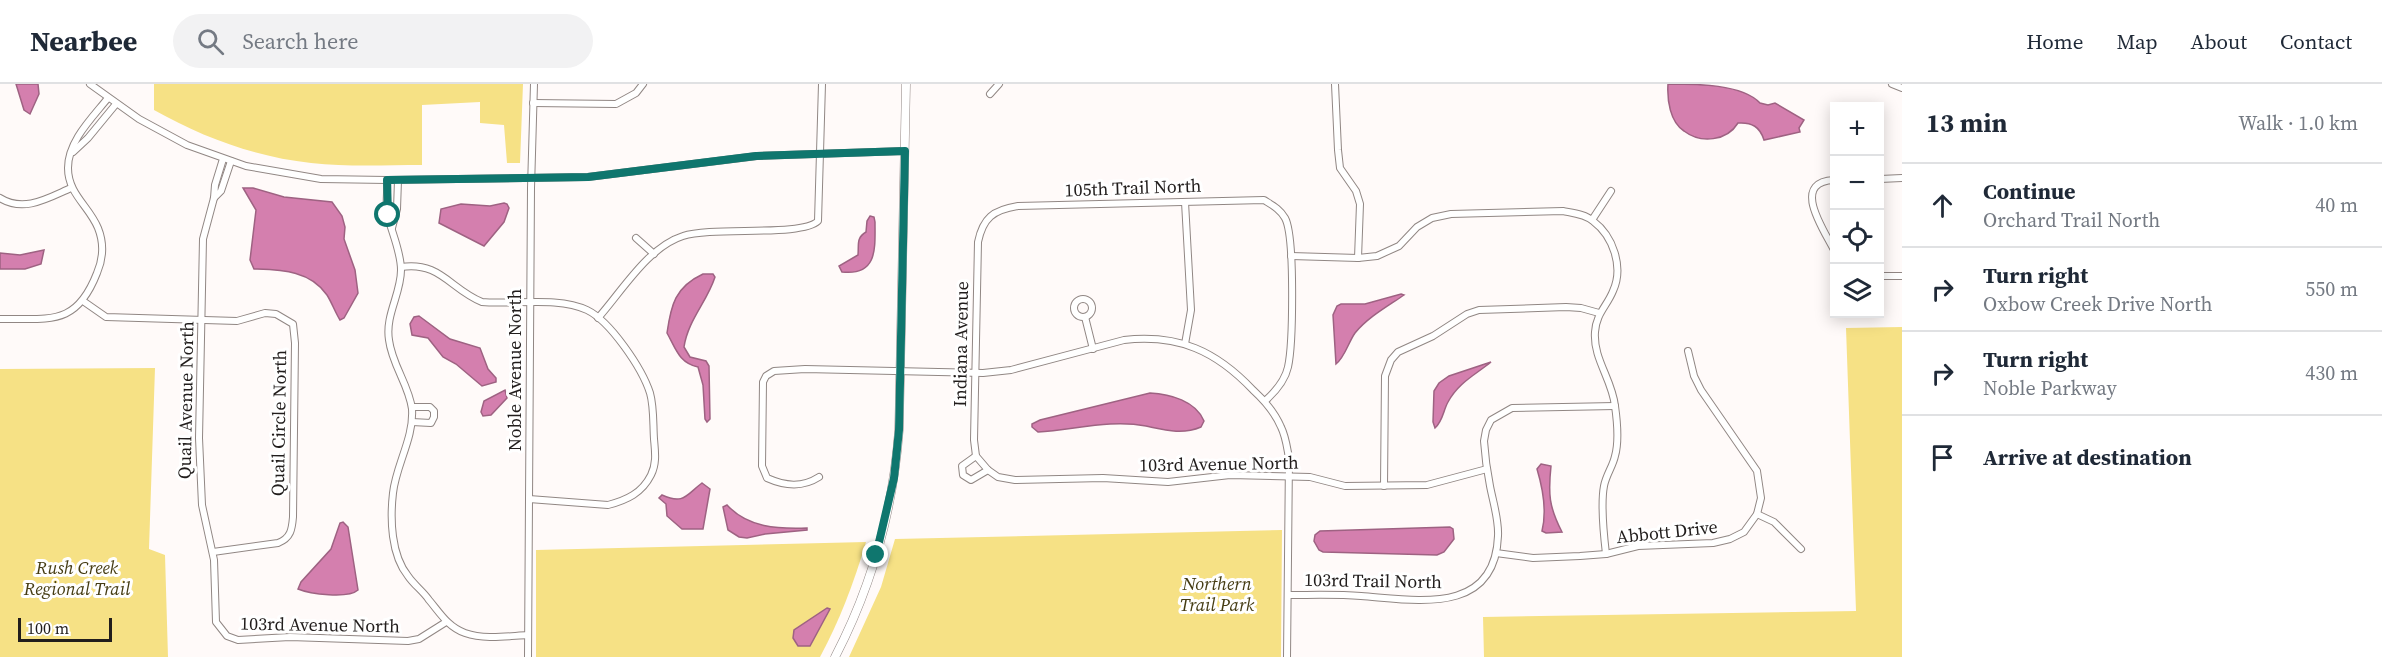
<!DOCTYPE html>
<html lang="en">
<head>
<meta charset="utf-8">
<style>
	body { margin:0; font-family:"Source Serif 4",serif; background:#f2f2f3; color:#1f2937 }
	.controls { position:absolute; right:18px; top:18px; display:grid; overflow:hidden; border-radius:0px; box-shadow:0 3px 15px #0003 }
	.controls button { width:54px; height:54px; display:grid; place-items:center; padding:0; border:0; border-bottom:2px solid #e0e1e3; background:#fff; color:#1f2937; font:30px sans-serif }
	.scale { position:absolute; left:18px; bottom:15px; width:94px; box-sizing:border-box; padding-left:6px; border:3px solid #211d1c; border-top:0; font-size:16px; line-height:21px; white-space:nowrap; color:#211d1c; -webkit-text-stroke:4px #fff; paint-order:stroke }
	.stop { position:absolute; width:18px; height:18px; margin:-14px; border:4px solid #0f766e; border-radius:50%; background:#fff }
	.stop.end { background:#0f766e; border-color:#fff; box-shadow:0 2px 6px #0008 }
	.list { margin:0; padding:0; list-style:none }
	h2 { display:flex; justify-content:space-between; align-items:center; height:78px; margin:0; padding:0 24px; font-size:26px }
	h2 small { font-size:20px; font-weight:400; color:#747a83 }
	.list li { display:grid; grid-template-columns:39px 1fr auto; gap:18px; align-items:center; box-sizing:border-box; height:84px; padding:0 24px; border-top:2px solid #e0e1e3 }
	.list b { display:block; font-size:22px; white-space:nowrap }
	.list p { margin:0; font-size:20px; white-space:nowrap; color:#747a83 }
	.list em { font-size:20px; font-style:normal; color:#747a83 }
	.icon { flex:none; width:33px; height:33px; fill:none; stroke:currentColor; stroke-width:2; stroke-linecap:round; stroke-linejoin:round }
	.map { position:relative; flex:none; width:1902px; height:573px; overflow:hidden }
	header { display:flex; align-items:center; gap:36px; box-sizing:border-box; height:84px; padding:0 30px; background:#fff; border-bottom:2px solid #e0e1e3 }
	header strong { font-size:28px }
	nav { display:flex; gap:33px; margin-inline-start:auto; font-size:21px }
	.search { width:420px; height:54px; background:#f2f2f3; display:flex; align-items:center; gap:15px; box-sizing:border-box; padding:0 21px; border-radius:33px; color:#747a83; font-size:22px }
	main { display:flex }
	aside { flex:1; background:#fff }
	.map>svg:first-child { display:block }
</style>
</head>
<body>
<header>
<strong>Nearbee</strong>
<div class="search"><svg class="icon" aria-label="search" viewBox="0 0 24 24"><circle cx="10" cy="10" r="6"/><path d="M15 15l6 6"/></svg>Search here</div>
<nav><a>Home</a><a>Map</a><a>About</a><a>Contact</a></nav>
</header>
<main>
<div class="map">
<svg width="1902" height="573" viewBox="0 0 1902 573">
	<rect width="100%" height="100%" fill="#fffaf9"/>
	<!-- green -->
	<g fill="#f6e185">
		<path d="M154,0H523L520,79H507L504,41L480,39V18L422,21V81C386,81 347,83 311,79C255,73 202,53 154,26Z"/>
		<path d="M1902,243V573H1484L1483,533L1856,527L1846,244Z"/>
		<path d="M155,284L149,465L165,471L168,573H0V285Z"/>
		<path d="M1282,446L1281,573H849L881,503L895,455Z"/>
		<path d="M866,458C854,498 840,536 820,573H536V466Z"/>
	</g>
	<!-- water -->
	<g fill="#d47fae" stroke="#9e6282" stroke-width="1.5">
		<path d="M16,0H38L39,10L30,30L24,26Z"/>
		<path d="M1668,0C1697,0 1742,0 1760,19L1768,21L1775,19L1804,36L1799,44L1800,48L1764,56C1760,43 1752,38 1738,39C1727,57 1701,60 1684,47C1670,38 1667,16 1668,0Z"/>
		<path d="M243,104H253L284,113L332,118L342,132L345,143L344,155L355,186L358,209L344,234L340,236C335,228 332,219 327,211C310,186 281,186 254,185L250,176L256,126Z"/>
		<path d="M504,119L507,120L509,124L504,138L484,162L439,139L441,125L461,120L490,122Z"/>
		<path d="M870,132L874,133L875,138C875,164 878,192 842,188L839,182L858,171C859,160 856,154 866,148L867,137Z"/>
		<path d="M44,166L41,180L25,185H0V169L20,171Z"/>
		<path d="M703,190H713L715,193C707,218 688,236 684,263L690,273L706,277L709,282L710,335L707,338L705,335L703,301L698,283C679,279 676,265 667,249C671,221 675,203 703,190Z"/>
		<path d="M1401,210L1404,211C1388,222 1368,233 1355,249C1348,259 1345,273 1336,280L1333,231L1337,222L1341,220H1365Z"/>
		<path d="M419,232L450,255L480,264L488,285L496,294V298L482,302L456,280L443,273L428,254L412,251L410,240L414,233Z"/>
		<path d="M1491,278C1475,291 1458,299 1448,318C1443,327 1443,337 1435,344L1433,338L1434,307L1439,299L1449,292Z"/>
		<path d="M505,306L507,314L491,331L483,332L481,328L484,317Z"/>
		<path d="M1150,309C1170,310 1196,317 1204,337L1201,343C1182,351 1165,346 1146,342C1110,335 1074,346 1038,348L1032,343V340L1040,336Z"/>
		<path d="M1541,380L1551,382C1548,410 1549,423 1562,448L1546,449L1542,447C1547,427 1543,405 1537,385Z"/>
		<path d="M702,399L710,405L703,445H682L667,432L666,420L659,414L662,411C684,421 686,411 702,399Z"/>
		<path d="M727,421C748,444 778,445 807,444V446L765,450L747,454L739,453L728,446L723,423Z"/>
		<path d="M343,438L348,443L358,506C348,515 310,510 298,505L301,498L331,465L340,439Z"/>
		<path d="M1450,443L1453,445L1454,455L1444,468L1437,471L1323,468L1319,466L1314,457L1315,451L1320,447Z"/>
		<path d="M827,524L830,525L810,562H798L793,554L794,546Z"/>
	</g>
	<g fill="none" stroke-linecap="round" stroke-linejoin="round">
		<defs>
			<g id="minor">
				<path d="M90,0L139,35L187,61L246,82L321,95L387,96L588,93L757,72L905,67"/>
				<path d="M1335,0L1338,66L1340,84L1356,107L1360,120L1358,174"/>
				<path d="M1892,0L1902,4"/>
				<path d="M990,10L999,0"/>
				<path d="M533,19L616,20L636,9L643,0"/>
				<path d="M73,68L88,54L116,20"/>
				<path d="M223,75L215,101L214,114L203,155L199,354L202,421L214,476L216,538L227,552L238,556L290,553L408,557L419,555L446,538"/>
				<path d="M1880,95L1902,94"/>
				<path d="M387,96C388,108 385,121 388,133C392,149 401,168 401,186C401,210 385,231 389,256C392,281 409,301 412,325C414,354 396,381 393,409C390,435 391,471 408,492C414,501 423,507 429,516C440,529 448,543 465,549C485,556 508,552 528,551"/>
				<path d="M1834,96C1790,98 1824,146 1834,166"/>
				<path d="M0,114C24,129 48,114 71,104"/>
				<path d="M214,114L221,107L231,77"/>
				<path d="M1185,118L1191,226L1185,260"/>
				<path d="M1592,136L1611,107"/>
				<path d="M392,144L397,125L398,96"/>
				<path d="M636,154L654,170"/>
				<path d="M1291,172L1358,174L1377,172L1399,162L1417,143L1432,134L1451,130L1563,127C1573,129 1585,130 1593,137C1613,152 1624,183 1613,207C1607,222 1596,230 1595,248C1593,275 1612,295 1615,322C1617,336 1619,358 1615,372C1613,382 1606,391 1604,402C1601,418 1604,453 1606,470"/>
				<path d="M401,183C440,177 450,205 482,218C513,221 558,212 587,226C610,237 642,284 650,309C654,323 653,340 654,355C655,367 657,379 651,391C642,409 627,416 608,421L529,415"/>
				<path d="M1880,192H1902"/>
				<circle cx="1083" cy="224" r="9"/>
				<path d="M83,217L106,233L237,237L265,229L276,230L293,240L295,259L293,433C292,445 291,454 278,459L213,468"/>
				<path d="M1085,233L1093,265"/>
				<path d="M598,234C622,207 648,163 683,152C712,142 802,153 818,137L822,0"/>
				<path d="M0,235C50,234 76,243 97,189C103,175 104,159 98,144C89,122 68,110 68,84C68,57 92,34 108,14"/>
				<path d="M1265,317C1275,308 1285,297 1288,283C1293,260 1295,152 1285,134C1280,125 1272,121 1264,116L1018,122C993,126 983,134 978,158L974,356L976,372L988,386L998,393L1015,396L1103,394L1168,398L1230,391L1310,393L1345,402L1427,401L1487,385"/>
				<path d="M412,338L431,339L434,333V327L430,323H412"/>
				<path d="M976,372L962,382L963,391L971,396L988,386"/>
				<path d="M819,393C802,404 785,402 767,394L762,382L763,298L766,292L774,287L805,285L983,289L1011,286L1124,256C1179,250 1216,267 1253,306C1264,316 1275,329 1281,343C1286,353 1287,364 1289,374L1287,573"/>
				<path d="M1384,402L1385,292L1391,276L1398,268L1433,252L1467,230L1479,226L1566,223L1581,224L1599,229"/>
				<path d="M1757,430L1774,438L1801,465"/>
				<path d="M1496,469L1533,474L1580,472L1606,470L1638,462L1713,459L1730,455L1744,448L1757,430L1761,414L1757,387L1701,306L1694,292L1688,267"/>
				<path d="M1288,511C1312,511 1337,510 1361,512C1416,516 1495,532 1498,452C1499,436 1493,418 1490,402C1487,387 1485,372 1484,357L1486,346L1491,336L1512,324L1615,322"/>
				<path d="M528,573L531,104L534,0"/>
			</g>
			<path id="major" d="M835,573C872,502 893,426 899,346L906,0"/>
		</defs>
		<!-- minor casing -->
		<use href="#minor" stroke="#918784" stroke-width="8"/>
		<!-- major casing -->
		<use href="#major" stroke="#918784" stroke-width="9"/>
		<!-- minor -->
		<use href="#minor" stroke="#fff" stroke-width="6"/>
		<!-- major -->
		<use href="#major" stroke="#fff" stroke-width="8"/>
	</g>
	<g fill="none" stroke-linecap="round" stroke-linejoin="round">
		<!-- route -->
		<path stroke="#0f766e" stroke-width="8" d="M388,131L387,96L588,93L756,72L905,67L899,346L894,394L876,471"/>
	</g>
	<g text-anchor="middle" stroke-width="6" stroke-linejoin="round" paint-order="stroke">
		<!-- street labels -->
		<g font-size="18" fill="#211d1c" stroke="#fff">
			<text transform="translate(1133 104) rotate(-2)" y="6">105th Trail North</text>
			<text transform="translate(961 260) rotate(-89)" y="6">Indiana Avenue</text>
			<text transform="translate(515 286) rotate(-90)" y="6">Noble Avenue North</text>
			<text transform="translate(186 316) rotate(-89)" y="6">Quail Avenue North</text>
			<text transform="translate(279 339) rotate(-89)" y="6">Quail Circle North</text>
			<text transform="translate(1219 380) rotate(-1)" y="6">103rd Avenue North</text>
			<text transform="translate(1667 448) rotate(-6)" y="6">Abbott Drive</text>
			<text transform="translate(1373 497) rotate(1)" y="6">103rd Trail North</text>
			<text transform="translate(320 541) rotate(1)" y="6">103rd Avenue North</text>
		</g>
		<!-- park labels -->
		<g font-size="18" font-style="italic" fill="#453c13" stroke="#fff">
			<text x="77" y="490">Rush Creek<tspan x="77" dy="21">Regional Trail</tspan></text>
			<text x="1217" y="506">Northern<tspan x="1217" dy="21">Trail Park</tspan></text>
		</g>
	</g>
</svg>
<div class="controls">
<button>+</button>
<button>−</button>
<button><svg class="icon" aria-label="locate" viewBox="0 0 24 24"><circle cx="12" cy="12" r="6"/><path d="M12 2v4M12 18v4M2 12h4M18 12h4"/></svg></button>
<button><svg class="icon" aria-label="layers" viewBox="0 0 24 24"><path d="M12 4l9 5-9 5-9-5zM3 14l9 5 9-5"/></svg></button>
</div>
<div class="scale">100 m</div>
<div class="stop" style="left:388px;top:131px"></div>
<div class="stop end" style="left:876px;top:471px"></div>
</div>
<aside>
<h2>13 min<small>Walk · 1.0 km</small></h2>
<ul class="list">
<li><svg class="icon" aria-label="ahead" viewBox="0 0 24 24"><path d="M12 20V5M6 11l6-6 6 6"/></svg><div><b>Continue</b><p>Orchard Trail North</p></div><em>40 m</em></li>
<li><svg class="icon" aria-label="right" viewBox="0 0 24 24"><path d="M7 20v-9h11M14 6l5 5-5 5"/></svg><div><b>Turn right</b><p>Oxbow Creek Drive North</p></div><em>550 m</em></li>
<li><svg class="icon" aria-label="right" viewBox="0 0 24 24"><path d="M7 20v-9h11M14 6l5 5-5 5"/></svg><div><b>Turn right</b><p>Noble Parkway</p></div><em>430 m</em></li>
<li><svg class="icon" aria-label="arrive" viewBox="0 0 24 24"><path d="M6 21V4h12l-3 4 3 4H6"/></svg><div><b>Arrive at destination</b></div></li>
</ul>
</aside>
</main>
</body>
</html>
